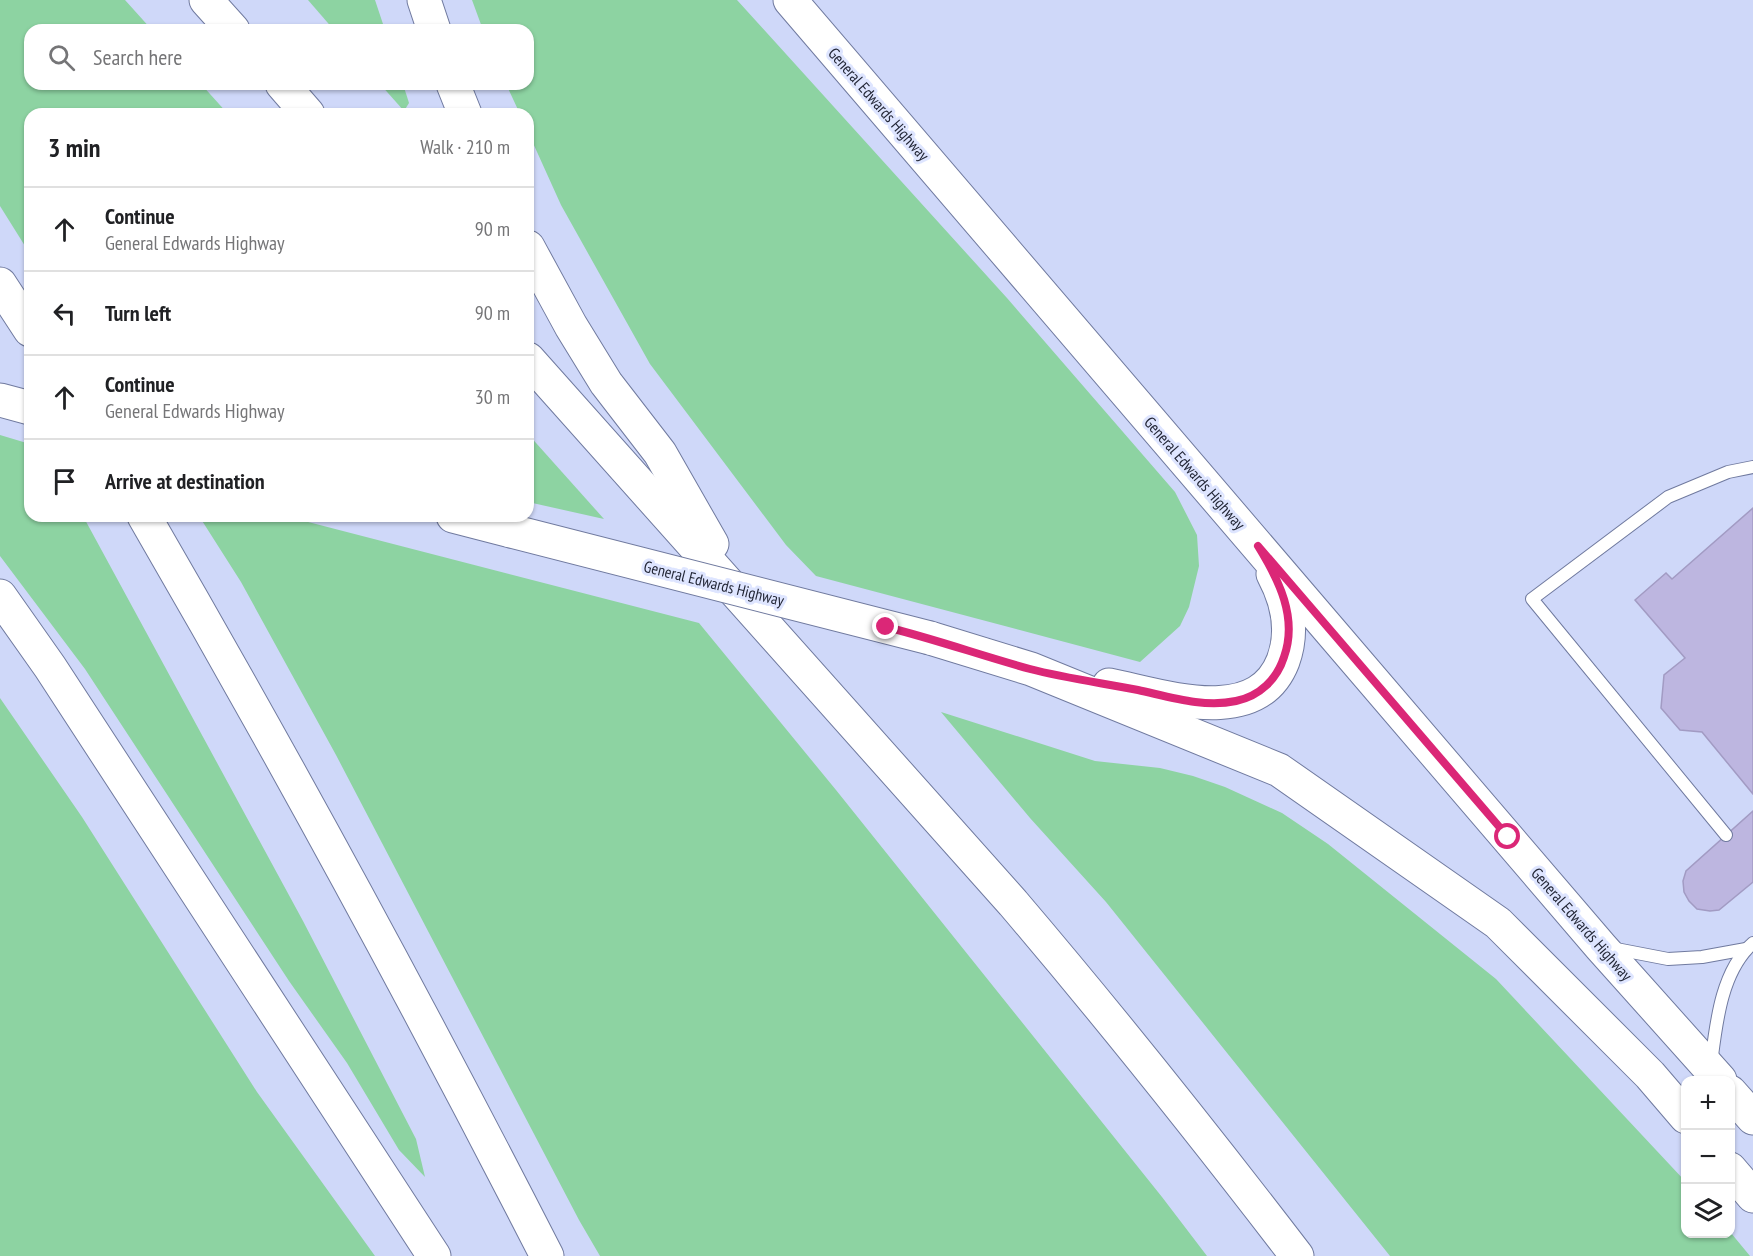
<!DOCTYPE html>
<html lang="en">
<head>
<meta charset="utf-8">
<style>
	body { margin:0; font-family:"PT Sans Narrow",sans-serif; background:#f6f6f6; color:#202124 }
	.controls { position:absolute; right:18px; bottom:18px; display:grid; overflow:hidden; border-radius:12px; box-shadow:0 2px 4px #0004 }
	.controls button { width:54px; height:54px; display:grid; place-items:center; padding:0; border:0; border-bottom:2px solid #e0e0e0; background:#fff; color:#202124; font:30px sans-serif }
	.stop { position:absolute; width:18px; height:18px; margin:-14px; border:4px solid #db2777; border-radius:50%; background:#fff }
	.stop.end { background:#db2777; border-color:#fff; box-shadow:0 2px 6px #0008 }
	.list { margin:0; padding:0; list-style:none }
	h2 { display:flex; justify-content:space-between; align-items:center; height:78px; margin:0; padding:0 24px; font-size:26px }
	h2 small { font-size:20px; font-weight:400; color:#757577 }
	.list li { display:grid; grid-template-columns:39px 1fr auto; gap:18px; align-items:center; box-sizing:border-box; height:84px; padding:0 24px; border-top:2px solid #e0e0e0 }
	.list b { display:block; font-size:22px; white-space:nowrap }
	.list p { margin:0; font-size:20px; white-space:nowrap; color:#757577 }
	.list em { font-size:20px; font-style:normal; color:#757577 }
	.icon { flex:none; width:33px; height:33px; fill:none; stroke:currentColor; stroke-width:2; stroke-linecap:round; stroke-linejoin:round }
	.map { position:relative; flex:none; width:1753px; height:1256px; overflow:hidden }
	.search { position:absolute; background:#fff; box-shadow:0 2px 4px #0004; left:24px; top:24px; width:510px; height:66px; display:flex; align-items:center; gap:15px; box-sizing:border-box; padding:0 21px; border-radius:18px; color:#757577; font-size:22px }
	.panel { position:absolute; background:#fff; box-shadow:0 2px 4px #0004; left:24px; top:108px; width:510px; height:414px; border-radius:18px }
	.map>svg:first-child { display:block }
</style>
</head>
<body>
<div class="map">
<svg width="1753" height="1256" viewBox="0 0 1753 1256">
	<rect width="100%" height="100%" fill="#cfd8f9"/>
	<!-- green -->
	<g fill="#8dd3a2">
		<path d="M0,0H125L152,30H30V84H201L228,114H30V254L0,206Z"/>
		<path d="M308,0H375L385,30H334Z"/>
		<path d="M472,0H737L1007,298L1175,492L1197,535L1199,566L1189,607L1180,626L1140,662L816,576L786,545L650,364L561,205L528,132V114H520L506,84H528V30H483Z"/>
		<path d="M380,84H403L409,103L404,111Z"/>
		<path d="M528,434L604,519L528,502Z"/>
		<path d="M0,435L30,444V516H83L303,921L416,1139L425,1177L399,1150L347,1063L289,981L85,669L0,556Z"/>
		<path d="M199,516H285L699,623L836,790L1162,1197L1207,1256H600L579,1220L336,755L241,582Z"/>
		<path d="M0,698L82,817L257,1092L375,1256H0Z"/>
		<path d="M941,712L1095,761L1160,768L1193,776L1225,787L1282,813L1328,844L1496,979L1685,1181L1686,1234L1731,1233L1750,1256H1390L1106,902L1030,818Z"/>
	</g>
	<!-- building -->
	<g fill="#bdb6e0" stroke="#a29bc3" stroke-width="1.5">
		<path d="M1753,508V794L1702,732L1680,730L1661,708L1664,675L1685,658L1635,600L1666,573L1672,579Z"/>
		<path d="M1753,811V882L1719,910L1710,911L1697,909L1689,901L1684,892L1683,881L1686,871Z"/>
	</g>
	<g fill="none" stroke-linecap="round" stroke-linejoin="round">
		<defs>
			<g id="lane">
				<path d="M1726,835L1532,599L1668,497L1728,472L1753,467"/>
				<path d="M1611,948L1668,959L1702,957L1746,949"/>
				<path d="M1711,1064C1716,1024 1721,971 1753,943"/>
			</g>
			<g id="primary">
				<path d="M790,0L1601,947L1720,1080"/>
				<path d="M0,400L30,408"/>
				<path d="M453,516L511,531"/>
				<path d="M930,638L1031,669L1279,770L1498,923L1650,1075L1686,1117"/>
				<path d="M1109,685C1161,695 1256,730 1283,661C1294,631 1288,602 1273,574"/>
				<path d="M1730,1092L1753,1118"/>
				<path d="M1730,1169L1753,1196"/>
			</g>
			<g id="highway">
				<path d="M206,0L233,30"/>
				<path d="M424,0L434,30"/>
				<path d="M282,84L308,114"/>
				<path d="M453,84L465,114"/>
				<path d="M528,247L571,326L606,383L660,453L712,544"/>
				<path d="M0,284L30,330"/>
				<path d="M528,359L1013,903C1111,1018 1205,1136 1297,1256"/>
				<path d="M144,516C285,759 419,1006 547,1256"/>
				<path d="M0,596L50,667L434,1256"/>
			</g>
		</defs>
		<!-- lane casing -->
		<use href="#lane" stroke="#707a9f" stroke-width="14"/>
		<!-- primary casing -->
		<use href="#primary" stroke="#707a9f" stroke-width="35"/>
		<!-- highway casing -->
		<use href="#highway" stroke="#707a9f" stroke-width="35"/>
		<!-- lane -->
		<use href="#lane" stroke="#fff" stroke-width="12"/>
		<!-- primary -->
		<use href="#primary" stroke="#fff" stroke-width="33"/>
		<!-- highway -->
		<use href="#highway" stroke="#fff" stroke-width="33"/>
		<defs>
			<path id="primary-bridge" d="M511,531L930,638"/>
		</defs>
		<!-- primary-bridge casing -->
		<use href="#primary-bridge" stroke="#707a9f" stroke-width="35" stroke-linecap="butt"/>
		<!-- primary-bridge -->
		<use href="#primary-bridge" stroke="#fff" stroke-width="33"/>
	</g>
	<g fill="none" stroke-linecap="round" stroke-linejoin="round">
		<!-- route -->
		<path stroke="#db2777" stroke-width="8" d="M886,627C935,639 982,656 1030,669C1065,678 1102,683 1138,690C1170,697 1204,708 1236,701C1260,696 1277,679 1284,657C1298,618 1279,580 1258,546L1508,837"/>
	</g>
	<g text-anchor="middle" stroke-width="6" stroke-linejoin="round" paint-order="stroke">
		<!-- street labels -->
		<g font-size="16" fill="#232737" stroke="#dee5ff">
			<text transform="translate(879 104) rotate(49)" y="6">General Edwards Highway</text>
			<text transform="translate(1195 473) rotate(49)" y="6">General Edwards Highway</text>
			<text transform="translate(714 583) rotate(14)" y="6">General Edwards Highway</text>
			<text transform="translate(1582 924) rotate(49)" y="6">General Edwards Highway</text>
		</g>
	</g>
</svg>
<div class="controls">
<button>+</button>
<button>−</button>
<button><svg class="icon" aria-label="layers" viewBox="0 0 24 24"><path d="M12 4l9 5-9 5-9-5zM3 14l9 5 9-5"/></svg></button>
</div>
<div class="stop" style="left:1508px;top:837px"></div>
<div class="stop end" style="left:886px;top:627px"></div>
<div class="search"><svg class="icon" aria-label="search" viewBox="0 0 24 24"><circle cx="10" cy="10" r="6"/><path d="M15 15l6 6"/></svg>Search here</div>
<section class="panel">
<h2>3 min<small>Walk · 210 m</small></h2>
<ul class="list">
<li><svg class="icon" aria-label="ahead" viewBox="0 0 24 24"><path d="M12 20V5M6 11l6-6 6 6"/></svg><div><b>Continue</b><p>General Edwards Highway</p></div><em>90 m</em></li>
<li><svg class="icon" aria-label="left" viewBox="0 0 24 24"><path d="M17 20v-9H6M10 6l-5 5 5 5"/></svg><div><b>Turn left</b></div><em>90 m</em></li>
<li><svg class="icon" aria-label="ahead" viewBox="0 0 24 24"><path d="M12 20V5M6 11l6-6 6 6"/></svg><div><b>Continue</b><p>General Edwards Highway</p></div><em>30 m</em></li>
<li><svg class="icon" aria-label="arrive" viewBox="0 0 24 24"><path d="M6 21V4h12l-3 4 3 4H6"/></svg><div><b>Arrive at destination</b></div></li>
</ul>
</section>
</div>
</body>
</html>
